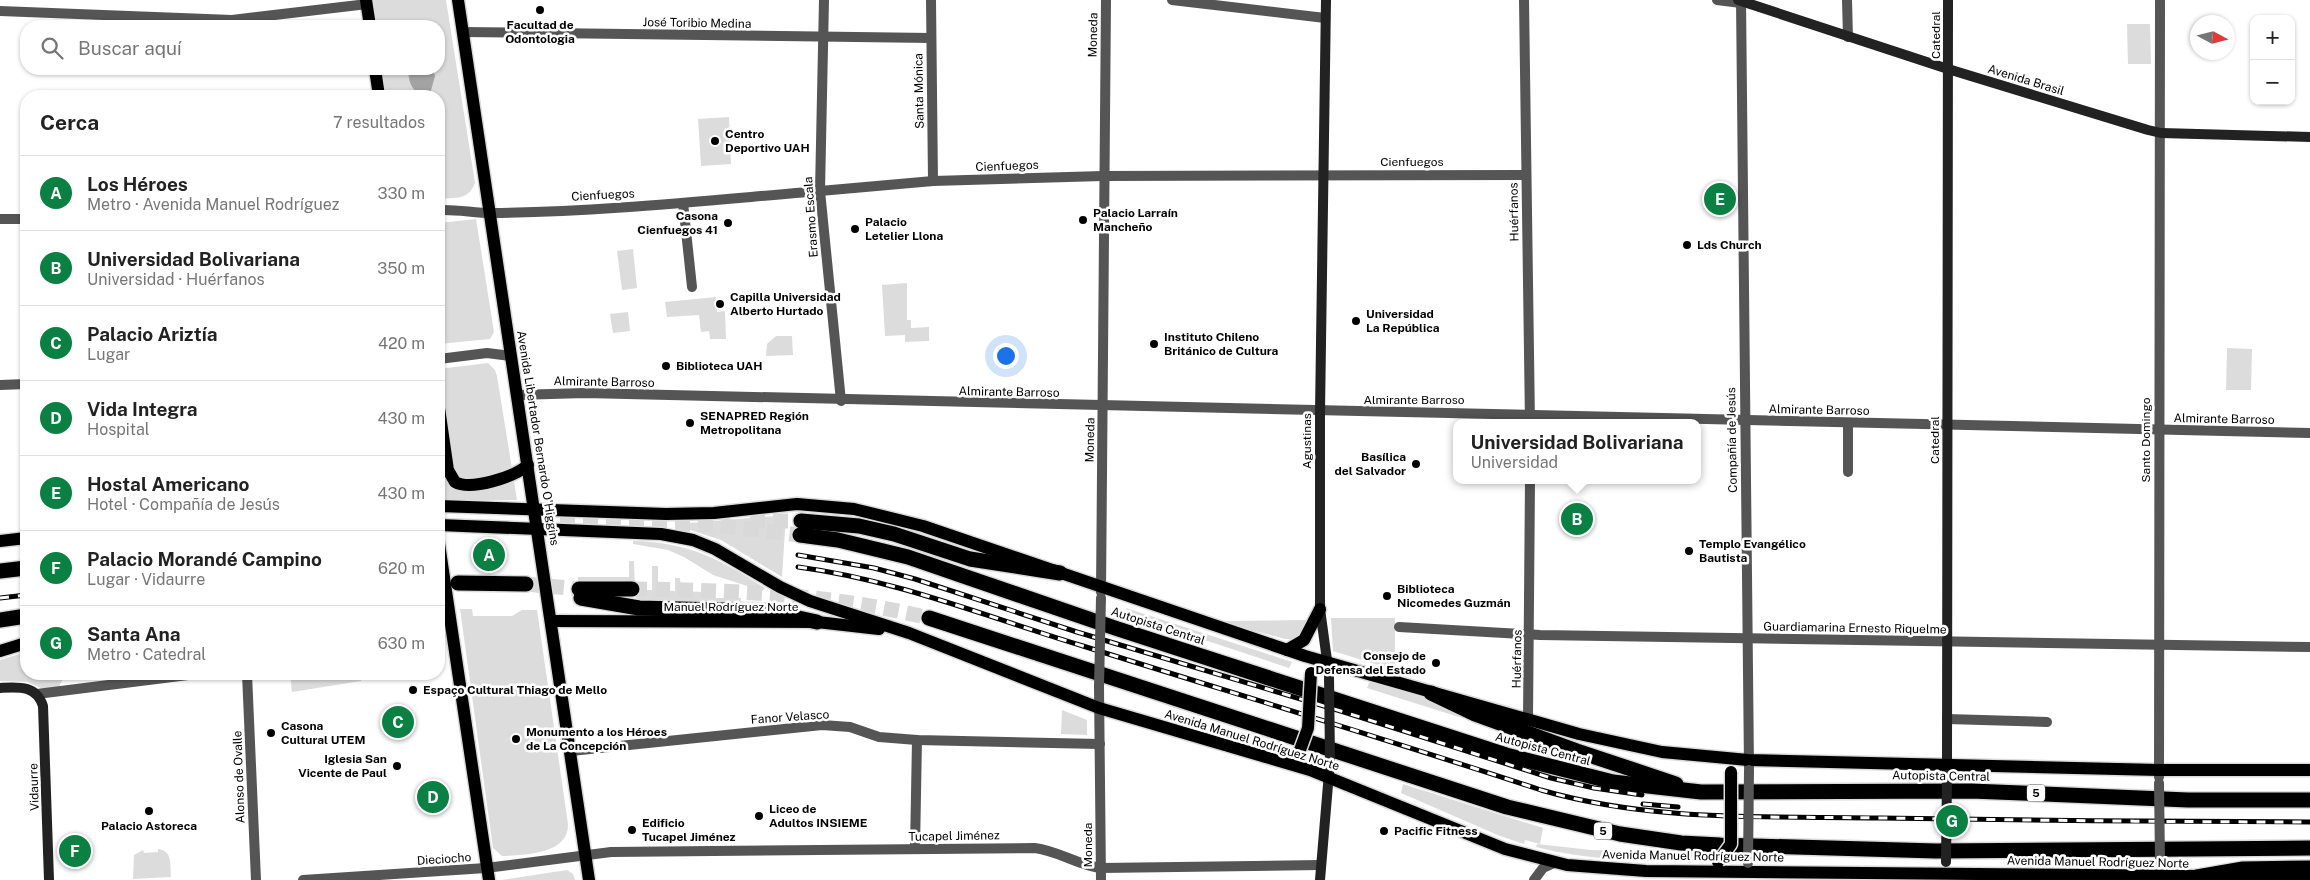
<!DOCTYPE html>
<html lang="es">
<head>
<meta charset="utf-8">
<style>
	body { margin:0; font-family:"Public Sans",sans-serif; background:#f2f2f2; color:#222 }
	.controls { position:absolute; right:15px; top:15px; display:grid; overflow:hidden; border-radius:10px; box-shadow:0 1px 4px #0004 }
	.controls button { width:45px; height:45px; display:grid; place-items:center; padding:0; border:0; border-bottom:1px solid #e0e0e0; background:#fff; color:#222; font:25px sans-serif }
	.compass { position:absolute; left:2190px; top:15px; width:45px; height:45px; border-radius:50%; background:#fff; box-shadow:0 1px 4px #0004; rotate:97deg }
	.you { position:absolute; left:1005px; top:355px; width:18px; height:18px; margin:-12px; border:4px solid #fff; border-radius:50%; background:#1a73e8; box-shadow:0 0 0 8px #1a73e833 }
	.badge { display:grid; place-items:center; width:32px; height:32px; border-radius:50%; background:#0b8043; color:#fff; font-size:16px; font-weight:700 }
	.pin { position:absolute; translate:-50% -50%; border:2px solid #fff; box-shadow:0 1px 5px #0006 }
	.popup { position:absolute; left:1453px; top:419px; width:248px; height:65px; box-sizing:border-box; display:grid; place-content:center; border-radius:10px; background:#fff; filter:drop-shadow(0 1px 4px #0005); font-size:16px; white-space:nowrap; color:#767676 }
	.popup b { font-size:19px; color:#222 }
	.popup::after { content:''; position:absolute; left:50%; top:100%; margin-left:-10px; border:10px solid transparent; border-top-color:#fff }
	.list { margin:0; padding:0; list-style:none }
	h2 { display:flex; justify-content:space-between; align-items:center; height:65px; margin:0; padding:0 20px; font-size:21px }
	h2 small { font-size:16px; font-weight:400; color:#767676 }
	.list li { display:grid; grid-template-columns:32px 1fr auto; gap:15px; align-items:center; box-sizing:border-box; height:75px; padding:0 20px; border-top:1px solid #e0e0e0 }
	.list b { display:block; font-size:19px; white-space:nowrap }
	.list p { margin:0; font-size:16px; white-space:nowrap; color:#767676 }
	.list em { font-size:16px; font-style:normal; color:#767676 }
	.icon { flex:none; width:28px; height:28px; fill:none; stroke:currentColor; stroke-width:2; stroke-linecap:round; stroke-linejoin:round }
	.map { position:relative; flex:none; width:2310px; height:880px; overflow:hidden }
	.search { position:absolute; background:#fff; box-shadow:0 1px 4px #0004; left:20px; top:20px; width:425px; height:55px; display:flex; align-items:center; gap:12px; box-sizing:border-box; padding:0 18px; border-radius:20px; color:#767676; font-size:19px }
	.panel { position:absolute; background:#fff; box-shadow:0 1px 4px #0004; left:20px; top:90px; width:425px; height:590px; border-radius:20px }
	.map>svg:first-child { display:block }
</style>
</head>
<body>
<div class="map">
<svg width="2310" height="880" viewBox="0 0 2310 880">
	<rect width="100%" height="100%" fill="#fff"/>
	<!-- green -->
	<g fill="#dcdcdc">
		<path d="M373,0H446L475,183C468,201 456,197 439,199V96H385L382,69H439V26H376Z"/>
		<path d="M2127,24H2150L2151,64H2128Z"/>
		<path d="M729,117L731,164L701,166L698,119Z"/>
		<path d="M476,219L494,332L490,339L439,344V223Z"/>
		<path d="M633,249L637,288L622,290L617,251Z"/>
		<path d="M907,283V320H911V328L929,327V341L905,342V335L885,336L882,285Z"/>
		<path d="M716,297L717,312L725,311L726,339H710L709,331L701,332L699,315L667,317L665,302Z"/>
		<path d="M628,312L630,331L613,333L610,314Z"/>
		<path d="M776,336H792L793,355L766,356L767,344Z"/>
		<path d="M2227,348L2252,349L2251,390H2226Z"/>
		<path d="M488,363L495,370L497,376L517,500H441L439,484V369Z"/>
		<path d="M786,515L782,577L721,540L678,526V524Z"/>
		<path d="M633,541C688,542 720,559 765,588L763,591L713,575L684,557L668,550L633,544Z"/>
		<path d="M629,561H634L635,590H652V566H658V590L675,591V578H680L681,591L703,592L704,598H741L740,603L636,602V596H632V581L578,580V577H629Z"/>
		<path d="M1126,608L1292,662L1289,668L1129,615Z"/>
		<path d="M460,609H472L473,616H512L522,610H537L568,824C569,854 525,855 502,856L493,848Z"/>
		<path d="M1331,618H1395V670L1333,651Z"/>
		<path d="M1306,620V628L1297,639H1285L1217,621Z"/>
		<path d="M26,652V674H100L98,677L94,674L91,678L83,675L79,679L76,676L73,679L70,677L68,680L64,678L60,684V688L45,690L27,682L0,681V660Z"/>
		<path d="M290,674H360L361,681L292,692Z"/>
		<path d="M1370,680L1429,697L1462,718L1367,688Z"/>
		<path d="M1062,710L1087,720V735L1061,734Z"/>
		<path d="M1403,784L1543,828L1540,844L1525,840L1524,844L1500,836L1401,793Z"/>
		<path d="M1537,844L1591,850L1711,853L1710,861C1651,861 1594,862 1536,847Z"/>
		<path d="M158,849C173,851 170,865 171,877L133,879L134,855L143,850L144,853L158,852Z"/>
		<path d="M567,870L573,874L575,880H501Z"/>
	</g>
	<!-- water -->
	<path fill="#a3a3a3" d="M409,69H433L435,76L430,94L421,96C412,90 407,80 409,69Z"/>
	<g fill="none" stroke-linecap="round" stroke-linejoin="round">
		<!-- motorway-tunnel -->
		<g stroke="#d9d9d9" stroke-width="15" stroke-dasharray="15 8" stroke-linecap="butt">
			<path d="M750,521H801"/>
			<path d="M560,524L714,525L800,535"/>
			<path d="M526,584L579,589"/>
			<path d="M632,589C732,590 831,594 929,618"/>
		</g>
		<defs>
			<g id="primary">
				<path d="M366,0L370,26"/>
				<path d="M458,0L589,880"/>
				<path d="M375,69L379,96"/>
				<path d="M439,408L448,470L455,482C471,491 514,477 528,465"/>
				<path d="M439,506L666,514L714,513L797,504L854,509L923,526L1305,656L1579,734L1662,752L1748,760L2159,770H2310"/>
				<path d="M439,525L661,534L693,540L715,549L780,587L810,601L909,633L1099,708L1310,770L1505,849L1567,865L1646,871L2310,877"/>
				<path d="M0,541L26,538"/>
				<path d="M439,544L489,880"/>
				<path d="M552,621L817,622L879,629"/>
				<path d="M1287,650L1304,640L1320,609"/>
				<path d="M0,651L26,643"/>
			</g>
			<g id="motorway">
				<path d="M801,521L859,526L894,534L970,559L1060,573"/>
				<path d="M800,535L838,540L908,557L1115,628L1506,755L1613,782L1701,792L1971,791L2188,800H2310"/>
				<path d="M0,571L26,568"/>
				<path d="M458,583L526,584"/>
				<path d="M579,589H632"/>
				<path d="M581,598L639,608L766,611L817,622"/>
				<path d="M929,618L1507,807L1620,834L1681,843L1720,845L1936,851L2310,848"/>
				<path d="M0,620L26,616"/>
				<path d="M1431,693L1475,714L1577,751L1676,784"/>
				<path d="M2197,877L2243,869L2310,868"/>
			</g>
		</defs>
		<!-- primary casing -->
		<use href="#primary" stroke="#dbdbdb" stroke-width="15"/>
		<!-- motorway casing -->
		<use href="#motorway" stroke="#dbdbdb" stroke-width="18"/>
		<!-- minor -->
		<g stroke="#555" stroke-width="10">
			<path d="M824,0L820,191L933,181L1103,176L1526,175"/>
			<path d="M931,0L933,181"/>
			<path d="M1172,0L1325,18"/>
			<path d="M1524,0L1530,423"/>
			<path d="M1847,0L1848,37"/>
			<path d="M0,11L232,20L367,4"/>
			<path d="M462,32L931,38"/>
			<path d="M683,203L692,287"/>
			<path d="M1848,472V423"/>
			<path d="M1399,627L1540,635L2310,647"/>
			<path d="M247,674L256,880"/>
			<path d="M37,694L196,674"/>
			<path d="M1528,719L1530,480"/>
			<path d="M1947,719L2047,722"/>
			<path d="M571,751L822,725L850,727L879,737L917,740L1100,744"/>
			<path d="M915,849L917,740"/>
			<path d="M1534,880L1543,868L1554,863"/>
		</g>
		<!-- tertiary -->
		<g stroke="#555" stroke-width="10">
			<path d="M1717,0L1741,3"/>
			<path d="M1741,0L1749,767"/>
			<path d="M439,210C457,209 474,213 492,213C601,212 711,200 820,191L841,401"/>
			<path d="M0,219H26"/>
			<path d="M439,359L487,353L511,356"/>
			<path d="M0,385L26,384"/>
			<path d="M517,395L585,393L2310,433"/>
			<path d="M1101,592L1106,0"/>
			<path d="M1099,686L1101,880"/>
			<path d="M2159,777L2160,0"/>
			<path d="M303,880L486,868L611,852L1035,848C1059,851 1077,865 1101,868L1320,865"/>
		</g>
		<!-- secondary -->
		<g stroke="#222" stroke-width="10">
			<path d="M1326,0L1320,412V609L1329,675"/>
			<path d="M1738,0L1948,69L2148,130L2161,133L2310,137"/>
			<path d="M0,688C19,687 36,685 43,706L49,880"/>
			<path d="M1947,771L1948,0"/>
			<path d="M1320,880L1330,761"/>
		</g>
		<!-- primary -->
		<use href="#primary" stroke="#000" stroke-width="12"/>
		<!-- motorway -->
		<use href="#motorway" stroke="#000" stroke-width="15"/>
		<defs>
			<g id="rail">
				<path d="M798,555L874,568L915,579L1077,632L1344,712L1551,778L1594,788L1642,795"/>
				<path d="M798,567C897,580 987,617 1083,646C1236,694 1389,740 1541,790C1651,822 1766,816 1880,818C2023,820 2167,822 2310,822"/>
				<path d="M0,598L26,595"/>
				<path d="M1643,804L1678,807"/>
			</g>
		</defs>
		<!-- rail casing -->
		<use href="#rail" stroke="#000" stroke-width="5"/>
		<!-- rail -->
		<use href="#rail" stroke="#fff" stroke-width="3" stroke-dasharray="9" stroke-linecap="butt"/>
		<defs>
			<g id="primary-bridge">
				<path d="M1300,750L1308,728L1311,673"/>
				<path d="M1718,862L1731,844V772"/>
			</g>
		</defs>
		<!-- primary-bridge casing -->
		<use href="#primary-bridge" stroke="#dbdbdb" stroke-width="15" stroke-linecap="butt"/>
		<!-- tertiary-bridge -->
		<g stroke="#555" stroke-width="10">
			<path d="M1099,686L1101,598"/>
			<path d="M2159,783L2160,862"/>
			<path d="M1748,863L1749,770"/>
		</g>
		<!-- secondary-bridge -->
		<g stroke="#222" stroke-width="10">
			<path d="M1329,675L1330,761"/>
			<path d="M1946,862L1947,775"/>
		</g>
		<!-- primary-bridge -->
		<use href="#primary-bridge" stroke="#000" stroke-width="12"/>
	</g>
	<!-- markers -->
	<g fill="#000" stroke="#fff" stroke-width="2">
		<circle cx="540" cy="10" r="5"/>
		<circle cx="715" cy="141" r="5"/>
		<circle cx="1083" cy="220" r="5"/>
		<circle cx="728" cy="223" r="5"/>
		<circle cx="855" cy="229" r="5"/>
		<circle cx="1687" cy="245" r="5"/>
		<circle cx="720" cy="304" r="5"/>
		<circle cx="1356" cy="321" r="5"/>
		<circle cx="1154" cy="344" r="5"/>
		<circle cx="666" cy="366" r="5"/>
		<circle cx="690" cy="423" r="5"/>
		<circle cx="1416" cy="464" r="5"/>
		<circle cx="1689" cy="551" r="5"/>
		<circle cx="1387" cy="596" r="5"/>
		<circle cx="1436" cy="663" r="5"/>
		<circle cx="413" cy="690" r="5"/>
		<circle cx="271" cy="733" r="5"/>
		<circle cx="516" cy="739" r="5"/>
		<circle cx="397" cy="766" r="5"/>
		<circle cx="149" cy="811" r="5"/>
		<circle cx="759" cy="816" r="5"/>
		<circle cx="632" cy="830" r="5"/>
		<circle cx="1384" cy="831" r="5"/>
	</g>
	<g text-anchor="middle" stroke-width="5" stroke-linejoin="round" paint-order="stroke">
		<!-- shield labels -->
		<g fill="#fff" stroke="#4c4c4c" stroke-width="1">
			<rect x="2027" y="784.5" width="18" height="17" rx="4"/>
			<rect x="1594" y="822.5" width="18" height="17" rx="4"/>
		</g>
		<g font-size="11" font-weight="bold" fill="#000">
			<text x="2036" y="797">5</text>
			<text x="1603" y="835">5</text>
		</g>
		<!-- street labels -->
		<g font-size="12" fill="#000" stroke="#fff">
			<text transform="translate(697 23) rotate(1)" y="4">José Toribio Medina</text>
			<text transform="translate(1093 35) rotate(-89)" y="4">Moneda</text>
			<text transform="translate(1936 35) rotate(-90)" y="4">Catedral</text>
			<text transform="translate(2026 80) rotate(17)" y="4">Avenida Brasil</text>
			<text transform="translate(919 91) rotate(-91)" y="4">Santa Mónica</text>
			<text x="1412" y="166">Cienfuegos</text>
			<text transform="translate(1007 166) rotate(-2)" y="4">Cienfuegos</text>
			<text transform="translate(603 195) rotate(-3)" y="4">Cienfuegos</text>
			<text transform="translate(1514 212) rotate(-91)" y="4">Huérfanos</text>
			<text transform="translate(811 217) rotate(-94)" y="4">Erasmo Escala</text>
			<text transform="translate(604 382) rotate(1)" y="4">Almirante Barroso</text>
			<text transform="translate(1009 392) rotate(1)" y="4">Almirante Barroso</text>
			<text x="1414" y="404">Almirante Barroso</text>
			<text transform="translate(1819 410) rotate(1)" y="4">Almirante Barroso</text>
			<text transform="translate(2224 419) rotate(1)" y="4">Almirante Barroso</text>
			<text transform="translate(538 438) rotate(81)" y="4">Avenida Libertador Bernardo O'Higgins</text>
			<text transform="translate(1090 440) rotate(-89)" y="4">Moneda</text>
			<text transform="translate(1732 440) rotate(-91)" y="4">Compañía de Jesús</text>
			<text transform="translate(1935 440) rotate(-90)" y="4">Catedral</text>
			<text transform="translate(2146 440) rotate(-90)" y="4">Santo Domingo</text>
			<text transform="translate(1307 441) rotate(-90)" y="4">Agustinas</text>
			<text x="731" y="611">Manuel Rodríguez Norte</text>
			<text transform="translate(1158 626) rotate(18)" y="4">Autopista Central</text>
			<text transform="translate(1855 628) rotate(1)" y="4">Guardiamarina Ernesto Riquelme</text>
			<text transform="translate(1517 659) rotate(-89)" y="4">Huérfanos</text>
			<text transform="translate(790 717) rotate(-4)" y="4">Fanor Velasco</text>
			<text transform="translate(1252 740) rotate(17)" y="4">Avenida Manuel Rodríguez Norte</text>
			<text transform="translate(1543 749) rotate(15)" y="4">Autopista Central</text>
			<text transform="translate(1941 776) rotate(1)" y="4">Autopista Central</text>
			<text transform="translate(239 777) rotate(-92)" y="4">Alonso de Ovalle</text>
			<text transform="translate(34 787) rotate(-92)" y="4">Vidaurre</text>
			<text transform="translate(954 836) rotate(-1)" y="4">Tucapel Jiménez</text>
			<text transform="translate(1088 845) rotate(-90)" y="4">Moneda</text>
			<text transform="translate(1693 856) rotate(1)" y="4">Avenida Manuel Rodríguez Norte</text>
			<text transform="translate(444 859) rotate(-4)" y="4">Dieciocho</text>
			<text transform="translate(2098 862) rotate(1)" y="4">Avenida Manuel Rodríguez Norte</text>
		</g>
		<!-- poi labels -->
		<g font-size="12" font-weight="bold" fill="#000" stroke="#fff" text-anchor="start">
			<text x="540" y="29" text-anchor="middle">Facultad de<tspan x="540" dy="14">Odontologia</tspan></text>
			<text x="725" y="138">Centro<tspan x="725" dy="14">Deportivo UAH</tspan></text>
			<text x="1093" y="217">Palacio Larraín<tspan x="1093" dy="14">Mancheño</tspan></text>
			<text x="718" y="220" text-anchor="end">Casona<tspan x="718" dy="14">Cienfuegos 41</tspan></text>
			<text x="865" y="226">Palacio<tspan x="865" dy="14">Letelier Llona</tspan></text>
			<text x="1697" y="249">Lds Church</text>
			<text x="730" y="301">Capilla Universidad<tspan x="730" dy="14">Alberto Hurtado</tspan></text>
			<text x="1366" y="318">Universidad<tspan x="1366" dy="14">La República</tspan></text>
			<text x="1164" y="341">Instituto Chileno<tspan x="1164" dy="14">Británico de Cultura</tspan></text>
			<text x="676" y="370">Biblioteca UAH</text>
			<text x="700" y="420">SENAPRED Región<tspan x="700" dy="14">Metropolitana</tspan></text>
			<text x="1406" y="461" text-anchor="end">Basílica<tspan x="1406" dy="14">del Salvador</tspan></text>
			<text x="1699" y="548">Templo Evangélico<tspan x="1699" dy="14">Bautista</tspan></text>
			<text x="1397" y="593">Biblioteca<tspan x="1397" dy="14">Nicomedes Guzmán</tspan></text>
			<text x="1426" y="660" text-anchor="end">Consejo de<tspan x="1426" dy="14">Defensa del Estado</tspan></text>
			<text x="423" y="694">Espaço Cultural Thiago de Mello</text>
			<text x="281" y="730">Casona<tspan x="281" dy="14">Cultural UTEM</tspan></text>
			<text x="526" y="736">Monumento a los Héroes<tspan x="526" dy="14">de La Concepción</tspan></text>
			<text x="387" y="763" text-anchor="end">Iglesia San<tspan x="387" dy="14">Vicente de Paul</tspan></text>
			<text x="769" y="813">Liceo de<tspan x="769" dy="14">Adultos INSIEME</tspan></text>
			<text x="642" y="827">Edificio<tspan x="642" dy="14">Tucapel Jiménez</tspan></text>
			<text x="149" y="830" text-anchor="middle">Palacio Astoreca</text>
			<text x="1394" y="835">Pacific Fitness</text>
		</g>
	</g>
</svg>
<div class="controls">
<button>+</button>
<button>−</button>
</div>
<svg class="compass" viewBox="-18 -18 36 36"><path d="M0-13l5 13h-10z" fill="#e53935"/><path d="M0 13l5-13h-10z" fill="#767676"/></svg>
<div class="you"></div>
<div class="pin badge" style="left:489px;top:555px">A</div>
<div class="pin badge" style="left:1577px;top:519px">B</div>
<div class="popup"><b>Universidad Bolivariana</b>Universidad</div>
<div class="pin badge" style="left:398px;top:722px">C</div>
<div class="pin badge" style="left:433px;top:797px">D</div>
<div class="pin badge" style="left:1720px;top:199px">E</div>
<div class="pin badge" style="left:75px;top:851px">F</div>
<div class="pin badge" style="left:1952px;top:821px">G</div>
<div class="search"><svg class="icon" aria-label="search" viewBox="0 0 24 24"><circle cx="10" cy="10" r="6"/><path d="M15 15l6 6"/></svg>Buscar aquí</div>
<section class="panel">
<h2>Cerca<small>7 resultados</small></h2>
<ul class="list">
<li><span class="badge">A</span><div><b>Los Héroes</b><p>Metro · Avenida Manuel Rodríguez</p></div><em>330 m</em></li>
<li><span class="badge">B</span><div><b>Universidad Bolivariana</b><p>Universidad · Huérfanos</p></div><em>350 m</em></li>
<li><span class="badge">C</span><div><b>Palacio Ariztía</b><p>Lugar</p></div><em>420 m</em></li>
<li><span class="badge">D</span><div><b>Vida Integra</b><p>Hospital</p></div><em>430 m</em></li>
<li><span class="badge">E</span><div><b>Hostal Americano</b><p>Hotel · Compañía de Jesús</p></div><em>430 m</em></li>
<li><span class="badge">F</span><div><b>Palacio Morandé Campino</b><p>Lugar · Vidaurre</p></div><em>620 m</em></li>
<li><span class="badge">G</span><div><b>Santa Ana</b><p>Metro · Catedral</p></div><em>630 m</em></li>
</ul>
</section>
</div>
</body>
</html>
